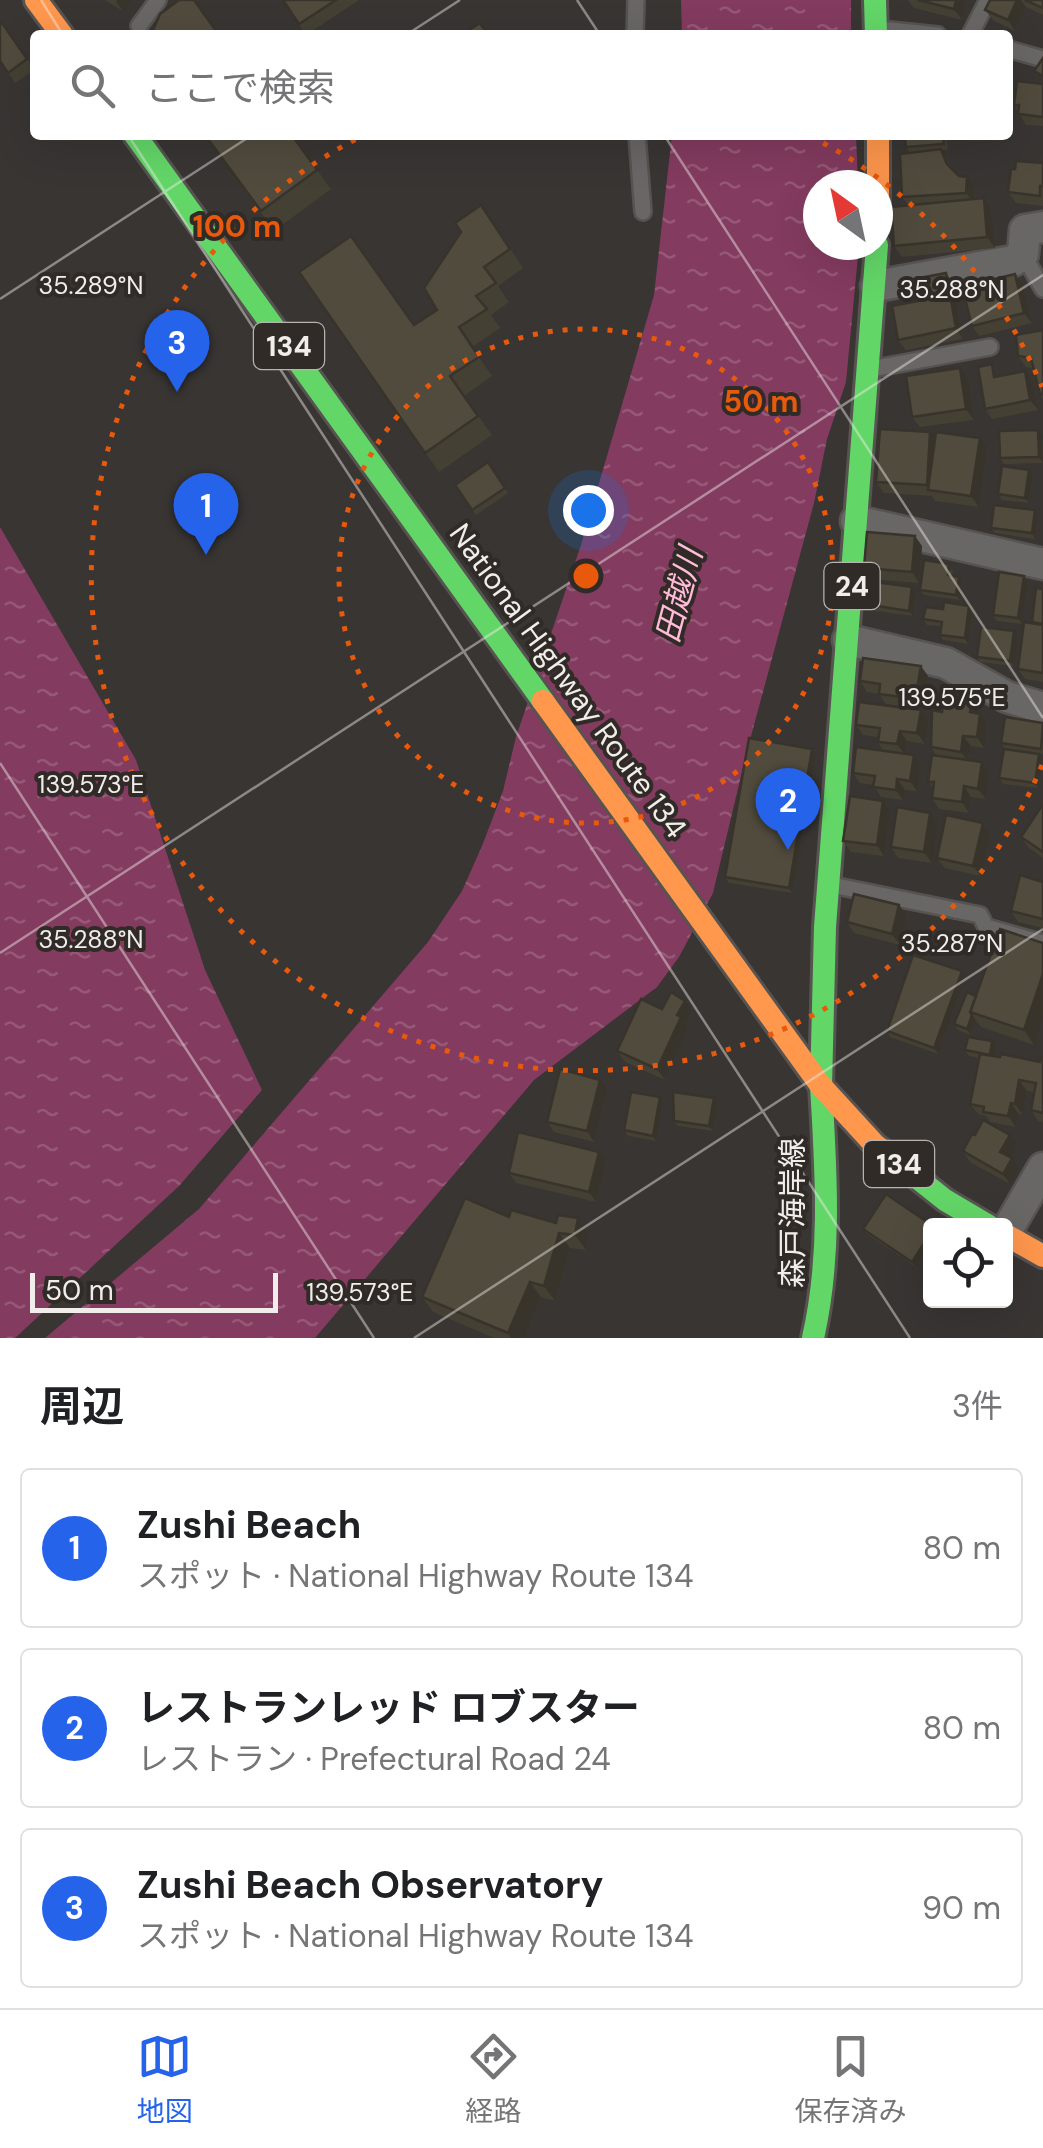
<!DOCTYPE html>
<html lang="ja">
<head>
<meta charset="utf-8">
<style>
	body { margin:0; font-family:"DM Sans","Noto Sans JP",sans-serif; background:#f2f2f2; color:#202124 }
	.controls { position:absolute; right:30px; bottom:30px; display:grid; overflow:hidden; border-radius:10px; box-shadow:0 10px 40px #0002 }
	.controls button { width:90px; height:90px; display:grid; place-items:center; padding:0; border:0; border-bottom:2px solid #e0e0e0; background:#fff; color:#202124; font:50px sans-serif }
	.compass { position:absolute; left:803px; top:170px; width:90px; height:90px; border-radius:50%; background:#fff; box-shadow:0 10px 40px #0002; rotate:327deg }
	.scale { position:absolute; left:30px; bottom:25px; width:248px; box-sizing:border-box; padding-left:10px; border:5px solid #f1edeb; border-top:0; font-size:28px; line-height:35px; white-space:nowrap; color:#f1edeb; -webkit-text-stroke:8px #302b27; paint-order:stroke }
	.you { position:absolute; left:588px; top:510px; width:35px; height:35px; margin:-25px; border:8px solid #fff; border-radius:50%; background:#1a73e8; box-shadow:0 0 0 15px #1a73e833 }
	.badge { display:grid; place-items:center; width:65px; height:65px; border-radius:50%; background:#2563eb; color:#fff; font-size:32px; font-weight:700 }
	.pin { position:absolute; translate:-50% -82px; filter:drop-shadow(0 2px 5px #0008) }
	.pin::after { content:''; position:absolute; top:52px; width:35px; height:30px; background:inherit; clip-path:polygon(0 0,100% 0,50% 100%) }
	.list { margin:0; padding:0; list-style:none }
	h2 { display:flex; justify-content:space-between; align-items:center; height:130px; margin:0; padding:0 40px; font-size:42px }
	h2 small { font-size:32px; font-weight:400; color:#757577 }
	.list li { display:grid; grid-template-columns:65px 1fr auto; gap:30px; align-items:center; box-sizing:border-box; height:160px; margin:0 20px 20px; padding:0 20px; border:2px solid #e0e0e0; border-radius:10px }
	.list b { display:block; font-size:38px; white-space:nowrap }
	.list p { margin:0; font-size:32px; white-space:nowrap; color:#757577 }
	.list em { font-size:32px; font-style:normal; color:#757577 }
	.icon { flex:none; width:55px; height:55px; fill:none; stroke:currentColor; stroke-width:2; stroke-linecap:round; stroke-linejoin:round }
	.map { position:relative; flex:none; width:1043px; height:1338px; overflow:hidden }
	.search { position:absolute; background:#fff; box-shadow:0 10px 40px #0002; left:30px; right:30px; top:30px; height:110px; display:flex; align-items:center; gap:25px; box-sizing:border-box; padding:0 35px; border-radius:10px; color:#757577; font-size:38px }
	.sheet { height:670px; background:#fff }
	nav { display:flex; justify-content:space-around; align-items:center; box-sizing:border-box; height:140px; border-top:2px solid #e0e0e0; background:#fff; font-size:28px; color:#757577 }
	nav a { display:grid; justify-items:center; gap:5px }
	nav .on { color:#2563eb }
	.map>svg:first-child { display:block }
</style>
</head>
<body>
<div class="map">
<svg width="1043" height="1338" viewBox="0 0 1043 1338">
	<defs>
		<pattern id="water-ripples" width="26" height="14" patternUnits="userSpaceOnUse" patternTransform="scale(2.5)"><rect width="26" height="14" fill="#833b5f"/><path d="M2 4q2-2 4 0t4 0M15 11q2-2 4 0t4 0" fill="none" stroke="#955876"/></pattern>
	</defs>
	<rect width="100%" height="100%" fill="#383533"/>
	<!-- water -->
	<g fill="url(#water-ripples)">
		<path d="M681,0H851V35H682Z"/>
		<path d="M672,135H856L858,185H818V245H859L846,382L827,439L814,503L747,751L713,893L679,957L657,987L534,1080L315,1338H45L199,1209L428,942L462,891L482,846L503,791L516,737L581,545L654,295Z"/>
		<path d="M0,527L136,760L205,970L262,1090L179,1186L15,1338H0Z"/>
	</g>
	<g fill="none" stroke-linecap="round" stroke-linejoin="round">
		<defs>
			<g id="lane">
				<path d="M139,26L158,0"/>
				<path d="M880,29L938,35"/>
				<path d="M635,35L636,0"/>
				<path d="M970,35L988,0"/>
				<path d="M1008,49L1043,59"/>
				<path d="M637,135L643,212"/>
				<path d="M1023,254L1043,289"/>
				<path d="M871,369L990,347"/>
				<path d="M832,885L980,915L986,927L1043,943"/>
			</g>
			<g id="street">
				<path d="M876,286L1013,261L1023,254L1025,230L1043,227"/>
				<path d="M856,521L1043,564"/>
				<path d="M848,640L946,663L1007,697L1043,708"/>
				<path d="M1006,1232L1043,1168"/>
			</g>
			<g id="fast">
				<path d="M875,0L876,35"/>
				<path d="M135,135L543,701"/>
				<path d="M821,1086L825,927L877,245"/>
				<path d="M886,1153L945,1200L989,1226"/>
				<path d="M813,1338C832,1254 826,1171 821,1086"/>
			</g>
			<g id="slow">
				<path d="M36,0L62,35"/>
				<path d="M878,135V226"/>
				<path d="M543,701L821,1086L875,1145L886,1153"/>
				<path d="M1006,1235L1043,1256"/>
			</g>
		</defs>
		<!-- lane casing -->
		<use href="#lane" stroke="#565351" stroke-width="20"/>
		<!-- street casing -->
		<use href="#street" stroke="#565351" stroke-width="35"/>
		<!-- fast casing -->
		<use href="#fast" stroke="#565351" stroke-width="28"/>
		<!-- slow casing -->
		<use href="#slow" stroke="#565351" stroke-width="28"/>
		<!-- lane -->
		<use href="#lane" stroke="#696766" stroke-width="15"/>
		<!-- street -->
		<use href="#street" stroke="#696766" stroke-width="30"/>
		<!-- fast -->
		<use href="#fast" stroke="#63d668" stroke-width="22"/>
		<!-- slow -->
		<use href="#slow" stroke="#ff974d" stroke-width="22"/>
	</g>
	<!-- wall -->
	<g fill="#454034">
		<path d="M105,0H132L124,12Z"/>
		<path d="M283,0H359L306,35Z"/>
		<path d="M908,0H966L962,20L914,8Z"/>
		<path d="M990,0H1043V15L1026,7L1015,31L993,20L985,10Z"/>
		<path d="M0,19L35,70L15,83L0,61Z"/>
		<path d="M1043,84V126L1026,125L1014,105Z"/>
		<path d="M205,135L317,170L331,189L274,231Z"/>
		<path d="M946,135L948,150H942L952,169L974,187V199L991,209L995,248L902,257L894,246L909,206L902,197L910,153L906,147Z"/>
		<path d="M1043,163V206L1016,203L1008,192L1015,169Z"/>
		<path d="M481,205L523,268L498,286L509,302L491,315L500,328L472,347L492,376L464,396L492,435L439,472L299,272L414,325L437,310Z"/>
		<path d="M946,273L953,284L963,339L906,350L898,340L918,301Z"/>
		<path d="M1015,274L1023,285L1032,323L979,336L972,326Z"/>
		<path d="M1043,330V399L1040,394L1033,368L1026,367L1018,356Z"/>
		<path d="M960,368L968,378L974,420L920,427L912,417Z"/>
		<path d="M1000,375V376L1033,382L1038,410L992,419L985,409Z"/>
		<path d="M1038,430L1042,435L1043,463L1004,464L1000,458Z"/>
		<path d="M935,439L987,448L979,507L935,501L932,496L884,493L876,482Z"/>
		<path d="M488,462L508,493L476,515L455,485Z"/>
		<path d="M1033,475L1029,503L1002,500L998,494Z"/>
		<path d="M1038,516L1035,539L995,533L991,528Z"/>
		<path d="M922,546L919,583L872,579L864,568Z"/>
		<path d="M953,569L952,576L959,577L962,582L960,600L924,595L920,590Z"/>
		<path d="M1024,576L1028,581L1022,624L997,621L993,615Z"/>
		<path d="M1043,589V682L1025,679L1018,669Z"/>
		<path d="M916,593L913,616L875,611L871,605Z"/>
		<path d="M969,606L973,611L968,644L943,640L940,635L941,626L927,625L923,619L943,609Z"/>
		<path d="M1014,631L1018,637L1014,666L980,662L977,657Z"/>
		<path d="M928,676L924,700L919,699L918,709L886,704L879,694L867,692L860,681Z"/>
		<path d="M980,708L979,713L987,724L984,748L971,746L969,760L982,762L989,772L986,799L971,797L969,813L939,809L932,798L933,788L928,782L936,755L931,747L942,712Z"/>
		<path d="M928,721L925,744L907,741L905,754L914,755L921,765L917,791L905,790L903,800L881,797L874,785L860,783L853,773L883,751L878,742V737L863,735L856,725Z"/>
		<path d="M1043,723V754L1005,749L1001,743Z"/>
		<path d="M812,749L816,754L792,893L729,883L725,877Z"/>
		<path d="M1042,759L1038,788L1003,784L999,778Z"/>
		<path d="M883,801L890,811L884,856L851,852L843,841Z"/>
		<path d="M1043,804V858L1028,847L1021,837Z"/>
		<path d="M930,813L938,823L932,863L898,858L891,847Z"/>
		<path d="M983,823L990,834L981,876L945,868L937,858Z"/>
		<path d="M1043,882V928L1018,922L1011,911Z"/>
		<path d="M899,905L907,916L900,945L854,933L847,922Z"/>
		<path d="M1043,943V1020L1034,1045L981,1027L976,1020L970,1035L958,1030L954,1024L976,996Z"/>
		<path d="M965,976L938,1054L890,1037L887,1031Z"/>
		<path d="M685,1001L692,1011L685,1024L688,1028L665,1080L625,1062L617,1051L662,1009Z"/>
		<path d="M992,1041L996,1046L994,1056L1040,1062L1043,1058V1122L1038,1121L1031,1110L1034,1092L1027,1091L1022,1114H1019L1016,1127L990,1122L986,1116L978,1114L970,1104L979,1058L969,1056L965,1050Z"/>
		<path d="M607,1090L594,1142L554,1132L547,1122Z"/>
		<path d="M714,1098L718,1103L713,1131L678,1126L674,1121Z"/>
		<path d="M663,1103L656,1141L628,1136L624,1130Z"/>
		<path d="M975,1135H1010L1017,1145L1010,1157L1019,1169L1010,1184L970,1162L963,1151Z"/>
		<path d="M606,1162L596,1202L516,1183L509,1173Z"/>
		<path d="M509,1217L556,1223L578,1218L588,1234L586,1250L570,1248L555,1301L541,1297L523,1338H494L433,1312L422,1297Z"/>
		<path d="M930,1226V1245L916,1267L867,1234L863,1229Z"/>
	</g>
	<!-- shaded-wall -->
	<g fill="#38342b">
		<path d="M117,0H132L124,12L116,2Z"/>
		<path d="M956,0H966L962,20L954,9Z"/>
		<path d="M1017,0H1021L1026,7L1015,31L1008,20Z"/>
		<path d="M967,177L974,187V203L966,193Z"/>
		<path d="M984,198L991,209L995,248L987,237Z"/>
		<path d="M946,273L953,284L963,339L956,328Z"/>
		<path d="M1015,274L1023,285L1032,323L1024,313Z"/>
		<path d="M960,368L968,378L974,420L966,409Z"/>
		<path d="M1025,371L1033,382L1038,410L1030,400Z"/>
		<path d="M1038,430L1042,435L1043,463L1039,457Z"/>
		<path d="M930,432L938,443L931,491L927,485Z"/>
		<path d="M980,438L987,448L979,507L971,496Z"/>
		<path d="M1029,470L1033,475L1029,503L1025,498Z"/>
		<path d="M1035,510L1038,516L1035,539L1032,533Z"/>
		<path d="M915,536L922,546L919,583L912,572Z"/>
		<path d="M1024,576L1028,581L1022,624L1018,618Z"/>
		<path d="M959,577L962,582L960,600L956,595Z"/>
		<path d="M912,587L916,593L913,616L909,611Z"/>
		<path d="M969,606L973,611L968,644L965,638Z"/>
		<path d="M1014,631L1018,637L1014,666L1010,661Z"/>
		<path d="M921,666L928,676L924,700L917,689Z"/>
		<path d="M911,688L919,699L918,709L910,698Z"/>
		<path d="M972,698L980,708L978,722L970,712Z"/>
		<path d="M921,710L928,721L925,744L917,733Z"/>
		<path d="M980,714L987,724L984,748L977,737Z"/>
		<path d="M900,731L907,741L905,755L897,744Z"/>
		<path d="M963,736L971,746L968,762L961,752Z"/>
		<path d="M812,749L816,754L792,893L789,888Z"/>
		<path d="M1039,754L1042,759L1038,788L1035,783Z"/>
		<path d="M914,755L921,765L917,791L910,781Z"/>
		<path d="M982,762L989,772L986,799L978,789Z"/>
		<path d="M897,779L905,790L903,800L896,790Z"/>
		<path d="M964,786L971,797L969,813L962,802Z"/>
		<path d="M883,801L890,811L884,856L877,845Z"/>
		<path d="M930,813L938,823L932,863L924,852Z"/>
		<path d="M983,823L990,834L981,876L973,866Z"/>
		<path d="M899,905L907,916L900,945L892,934Z"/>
		<path d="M962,971L965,976L938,1054L934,1048Z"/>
		<path d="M1043,974V1020L1034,1045L1024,1030Z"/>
		<path d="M685,1001L692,1011L685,1024L688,1028L665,1080L657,1069L677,1015Z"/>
		<path d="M972,1015L976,1020L970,1035L967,1029Z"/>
		<path d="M992,1041L996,1046L994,1060L990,1055Z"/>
		<path d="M600,1080L607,1090L594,1142L587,1131Z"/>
		<path d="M1019,1080L1027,1091L1022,1114L1015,1104Z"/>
		<path d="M660,1097L663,1103L656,1141L653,1136Z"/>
		<path d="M714,1098L718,1103L713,1131L709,1126Z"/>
		<path d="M1011,1103L1019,1114L1016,1127L1008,1116Z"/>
		<path d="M1010,1135L1017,1145L1008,1162L1000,1152Z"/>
		<path d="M599,1152L606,1162L596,1202L589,1192Z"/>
		<path d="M1012,1158L1019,1169L1010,1184L1003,1174Z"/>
		<path d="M578,1218L588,1234L586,1250L575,1235Z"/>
		<path d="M559,1233L570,1248L555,1301L544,1286Z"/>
		<path d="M930,1234V1245L916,1267L912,1262Z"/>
		<path d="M530,1282L541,1297L523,1338H511L508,1333Z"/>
	</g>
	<!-- building -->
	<g fill="#504b3d" stroke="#38342b" stroke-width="2.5">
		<path d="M179,0H194L219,35H151L160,14Z"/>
		<path d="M283,0H336L299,24Z"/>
		<path d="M918,0H956L954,9Z"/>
		<path d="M990,0H1017L1008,20L985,10Z"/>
		<path d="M1025,0H1043V8Z"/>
		<path d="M0,20L27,59L8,73L0,61Z"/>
		<path d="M480,23L488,35H461Z"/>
		<path d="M1043,58V76L1034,71Z"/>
		<path d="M1017,81L1043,84V117L1018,114L1019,105H1014Z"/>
		<path d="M205,135H292L317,170L261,211Z"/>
		<path d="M905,135H943L944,144L906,147Z"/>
		<path d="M941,149L947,164L959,176L967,177L966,193L902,197L900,154Z"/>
		<path d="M1016,161L1043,163V186H1040V196L1008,192L1011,169H1015Z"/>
		<path d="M984,198L987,237L894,246L891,207Z"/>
		<path d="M481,205L510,249L484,267L496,283L476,296L487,309L459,327L479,357L450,376L478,416L425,453L299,272L351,236L414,325L437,310L424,288L461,232L455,223Z"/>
		<path d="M946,273L956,328L898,340L892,306L918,301L914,279Z"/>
		<path d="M1015,274L1024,313L972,326L962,287Z"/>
		<path d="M1043,330V394H1040L1031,358L1018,356L1016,335Z"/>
		<path d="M992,364L994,377L1025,371L1030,400L985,409L978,367Z"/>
		<path d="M960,368L966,409L912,417L906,376Z"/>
		<path d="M880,429L930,432L927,485L876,482Z"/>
		<path d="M1038,430L1039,457L1000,458L999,431Z"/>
		<path d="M936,432L980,438L971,496L928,490Z"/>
		<path d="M488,462L505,488L472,510L455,485Z"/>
		<path d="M1002,466L1029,470L1025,498L998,494Z"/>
		<path d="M994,505L1035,510L1032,533L991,528Z"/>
		<path d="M867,532L915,536L912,572L864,568Z"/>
		<path d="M924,560L949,564L948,575L959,577L956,595L920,590Z"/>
		<path d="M999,572L1024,576L1018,618L993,615Z"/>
		<path d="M875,582L912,587L909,611L871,605Z"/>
		<path d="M1036,588L1043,589V624L1032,622Z"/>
		<path d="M944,602L969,606L965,638L940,635L942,622L923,619L926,607L943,609Z"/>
		<path d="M1024,622L1043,625V673L1018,669Z"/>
		<path d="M981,627L1014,631L1010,661L977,657Z"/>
		<path d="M863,658L921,666L917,689L911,688L910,698L879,694L880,684L860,681Z"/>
		<path d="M944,694L972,698L970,712L980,714L977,737L963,736L961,752L931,747L932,710L942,712Z"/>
		<path d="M859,702L921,710L917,733L900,731L897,744L878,742L880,728L856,725Z"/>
		<path d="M1005,717L1043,723L1041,749L1001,743Z"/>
		<path d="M749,738L812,749L789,888L725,877Z"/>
		<path d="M856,747L914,755L910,781L897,779L896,790L873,787L875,776L853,773Z"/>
		<path d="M1004,749L1039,754L1035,783L999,778Z"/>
		<path d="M932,755L982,762L978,789L964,786L962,802L932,798L934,782H928Z"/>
		<path d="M850,796L883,801L877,845L843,841Z"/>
		<path d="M1043,804V852L1021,837Z"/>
		<path d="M897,807L930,813L924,852L891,847Z"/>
		<path d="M946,815L983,823L973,866L937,858Z"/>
		<path d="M1020,875L1043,882V919L1011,911Z"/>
		<path d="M854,894L899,905L892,934L847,922Z"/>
		<path d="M1000,929L1043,943V974L1024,1030L970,1012Z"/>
		<path d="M913,955L962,971L934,1048L887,1031Z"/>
		<path d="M671,992L685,1001L677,1015L681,1017L657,1069L617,1051L641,999L662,1009Z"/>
		<path d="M967,992L976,996L970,1012L972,1015L967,1029L954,1024Z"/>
		<path d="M968,1037L992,1041L990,1055L965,1050Z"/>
		<path d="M980,1054L1000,1057L1001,1054L1040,1062L1041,1057L1043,1058V1113L1031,1110L1036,1083L1019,1080L1015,1104L1011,1103L1008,1116L983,1112L984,1107L970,1104Z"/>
		<path d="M560,1069L600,1080L587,1131L547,1122Z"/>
		<path d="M631,1092L660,1097L653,1136L624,1130Z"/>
		<path d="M673,1092L714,1098L709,1126L674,1121Z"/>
		<path d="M983,1120L1010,1135L1000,1152L1012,1158L1003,1174L963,1151L972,1134L975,1135Z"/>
		<path d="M518,1132L599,1152L589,1192L509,1173Z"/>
		<path d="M886,1194L933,1226H930V1234L912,1262L863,1229Z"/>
		<path d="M465,1198L509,1217L511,1210L556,1223L558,1215L578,1218L575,1235L559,1233L544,1286L530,1282L508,1333L422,1297Z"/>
	</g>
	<!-- ticks -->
	<path fill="none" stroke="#f1edeb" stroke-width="2.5" stroke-opacity="0.45" d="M41,0L63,35M577,0L600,35M406,35L460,0M128,135L910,1338M664,135L1043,718M0,299L252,135M0,763L374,1338M0,953L1043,275M414,1338L1043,929"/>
	<!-- distance rings -->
	<g fill="none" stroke="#e8590c" stroke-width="5" stroke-dasharray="5 10">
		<circle cx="586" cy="576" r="247"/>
		<path d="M1042 765A494 494 0 1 1 362 136M810 136A494 494 0 0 1 1042 387"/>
	</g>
	<g text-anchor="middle" stroke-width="8" stroke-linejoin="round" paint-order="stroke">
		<!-- shield labels -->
		<g fill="#302b27" stroke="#b7b3b0" stroke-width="2.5">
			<rect x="254" y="323" width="70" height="46" rx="8"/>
			<rect x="824.5" y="563" width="55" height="46" rx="8"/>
			<rect x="864" y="1141" width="70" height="46" rx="8"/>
		</g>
		<g font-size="28" font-weight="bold" fill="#f1edeb">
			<text x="289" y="356">134</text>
			<text x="852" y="596">24</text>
			<text x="899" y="1174">134</text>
		</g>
		<!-- street labels -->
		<g font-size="30" fill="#f1edeb" stroke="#302b27">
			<text transform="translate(568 681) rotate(54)" y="10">National Highway Route 134</text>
			<text transform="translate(793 1213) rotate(-90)" y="10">森戸海岸線</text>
		</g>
		<!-- water labels -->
		<g font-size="32" font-style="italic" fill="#ffbbd8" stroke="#302b27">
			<text transform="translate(679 595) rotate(-75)" y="11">田越川</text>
		</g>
	</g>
	<g font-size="25" text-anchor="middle" fill="#f1edeb" stroke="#302b27" stroke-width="8" stroke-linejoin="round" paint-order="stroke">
		<text x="91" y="294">35.289°N</text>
		<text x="952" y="298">35.288°N</text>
		<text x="952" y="706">139.575°E</text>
		<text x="91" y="793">139.573°E</text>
		<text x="91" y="948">35.288°N</text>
		<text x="952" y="952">35.287°N</text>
		<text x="360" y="1301">139.573°E</text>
	</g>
	<circle cx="586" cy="576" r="15" fill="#e8590c" stroke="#302b27" stroke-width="5"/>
	<g font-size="30" text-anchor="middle" font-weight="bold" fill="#e8590c" stroke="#302b27" stroke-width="8" stroke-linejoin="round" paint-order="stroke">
		<text x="237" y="237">100 m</text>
		<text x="761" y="412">50 m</text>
	</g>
</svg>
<div class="controls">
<button><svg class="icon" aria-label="locate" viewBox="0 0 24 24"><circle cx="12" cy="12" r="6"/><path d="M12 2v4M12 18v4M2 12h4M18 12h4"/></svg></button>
</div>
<svg class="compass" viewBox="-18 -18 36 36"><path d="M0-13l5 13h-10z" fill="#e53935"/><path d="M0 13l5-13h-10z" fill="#757577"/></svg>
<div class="scale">50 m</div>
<div class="you"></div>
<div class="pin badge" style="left:206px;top:555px">1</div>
<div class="pin badge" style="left:788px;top:850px">2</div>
<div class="pin badge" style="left:177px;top:392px">3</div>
<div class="search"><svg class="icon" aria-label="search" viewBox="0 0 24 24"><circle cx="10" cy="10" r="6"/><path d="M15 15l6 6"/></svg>ここで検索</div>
</div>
<section class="sheet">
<h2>周辺<small>3件</small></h2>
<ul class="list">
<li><span class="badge">1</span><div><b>Zushi Beach</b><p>スポット · National Highway Route 134</p></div><em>80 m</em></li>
<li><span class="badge">2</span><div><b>レストランレッド ロブスター</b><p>レストラン · Prefectural Road 24</p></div><em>80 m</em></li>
<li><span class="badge">3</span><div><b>Zushi Beach Observatory</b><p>スポット · National Highway Route 134</p></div><em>90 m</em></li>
</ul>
</section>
<nav>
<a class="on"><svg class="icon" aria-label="map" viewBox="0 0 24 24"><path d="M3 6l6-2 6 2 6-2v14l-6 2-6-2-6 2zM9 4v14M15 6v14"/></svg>地図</a>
<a><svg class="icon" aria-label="directions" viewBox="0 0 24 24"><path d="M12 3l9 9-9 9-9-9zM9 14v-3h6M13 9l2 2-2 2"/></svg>経路</a>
<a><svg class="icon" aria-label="saved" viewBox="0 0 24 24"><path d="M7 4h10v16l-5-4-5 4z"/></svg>保存済み</a>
</nav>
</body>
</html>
